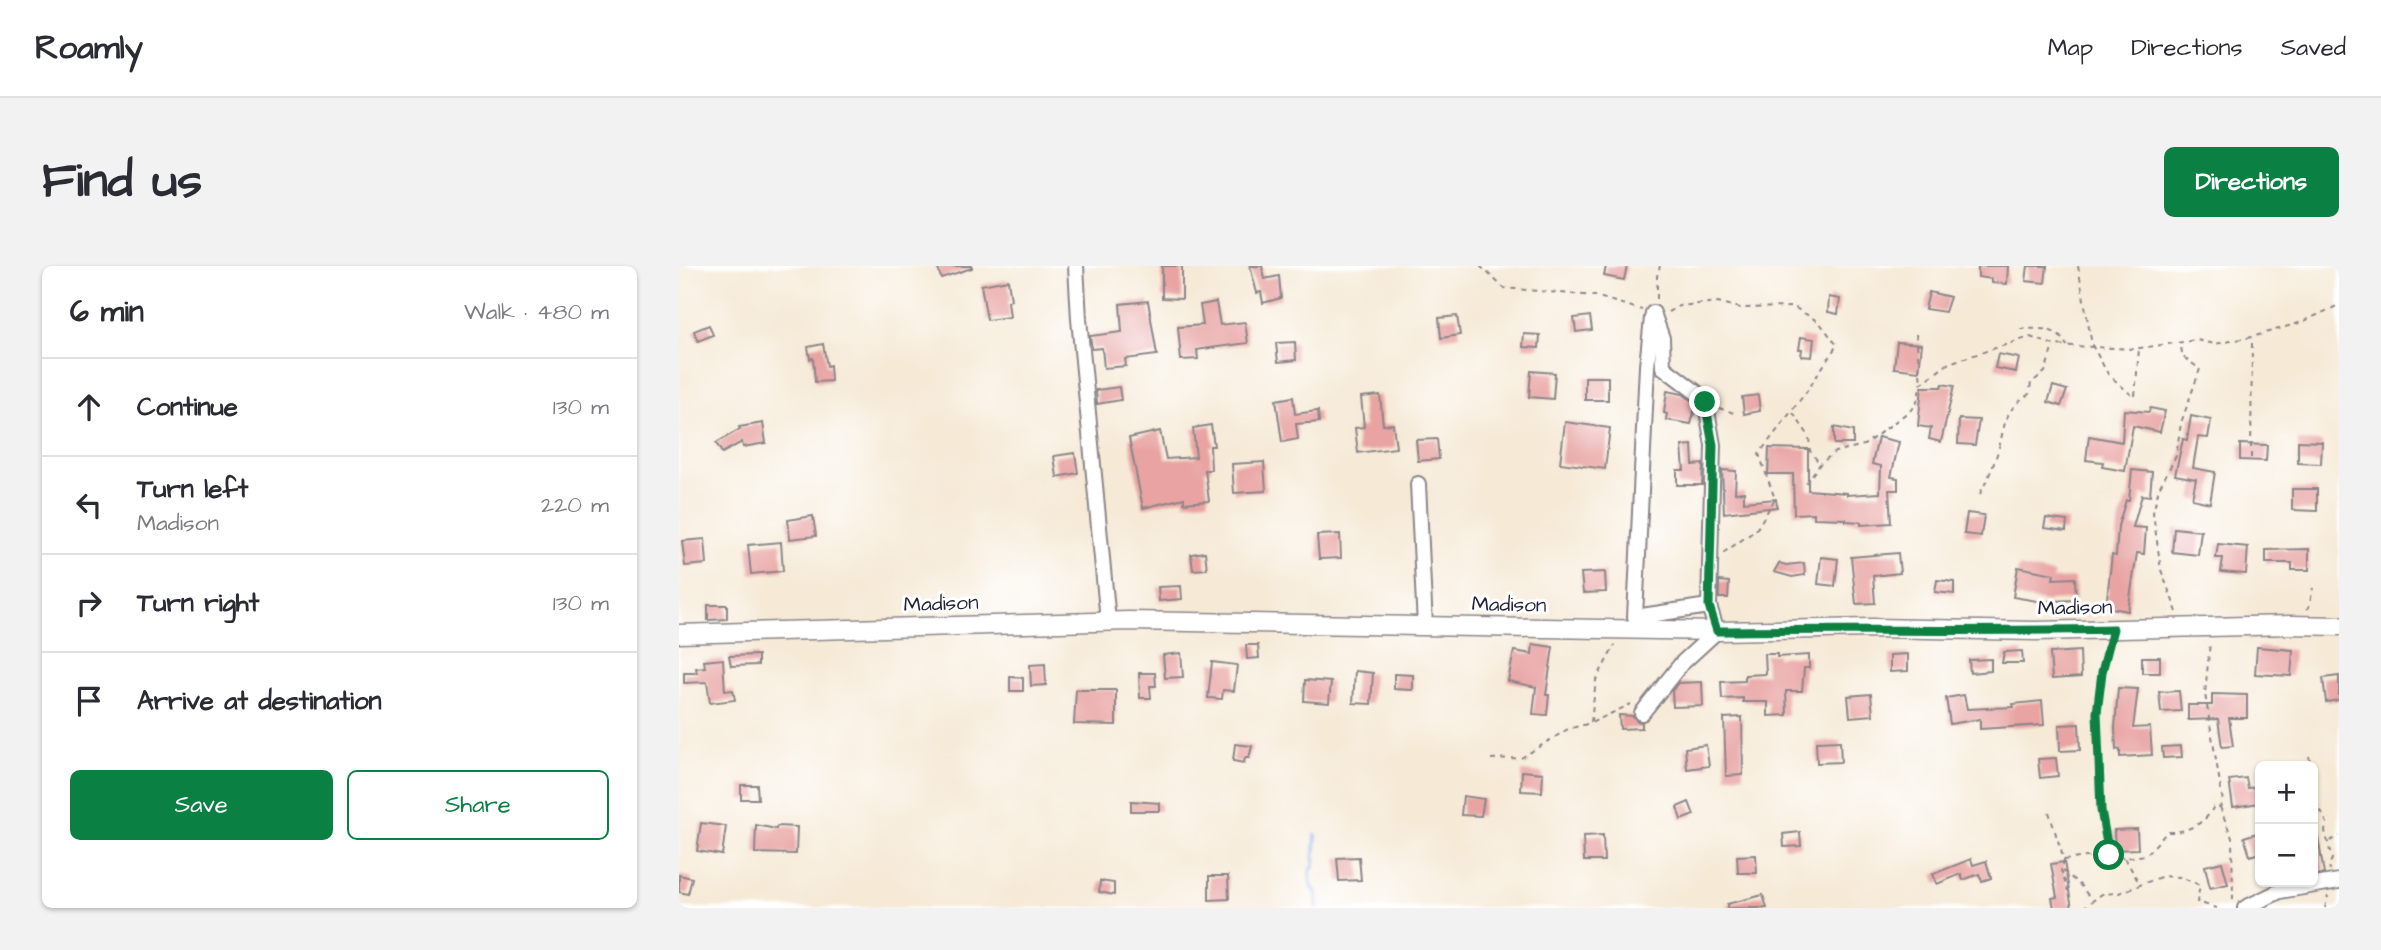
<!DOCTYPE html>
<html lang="en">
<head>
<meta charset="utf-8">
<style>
	body { margin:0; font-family:"Architects Daughter",sans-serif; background:#f2f2f3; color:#2b2b33 }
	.controls { position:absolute; right:21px; bottom:21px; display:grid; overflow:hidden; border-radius:10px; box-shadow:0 2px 5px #0004 }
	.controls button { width:63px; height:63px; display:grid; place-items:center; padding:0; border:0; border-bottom:2px solid #e1e1e2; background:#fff; color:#2b2b33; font:35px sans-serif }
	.stop { position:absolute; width:21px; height:21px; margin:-16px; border:5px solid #0b8043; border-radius:50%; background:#fff }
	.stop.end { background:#0b8043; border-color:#fff; box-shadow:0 2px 7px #0008 }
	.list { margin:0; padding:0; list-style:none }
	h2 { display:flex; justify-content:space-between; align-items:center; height:91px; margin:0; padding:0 28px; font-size:30px }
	h2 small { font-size:23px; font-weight:400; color:#7c7c81 }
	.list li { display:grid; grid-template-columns:46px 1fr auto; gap:21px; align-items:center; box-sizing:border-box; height:98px; padding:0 28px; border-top:2px solid #e1e1e2 }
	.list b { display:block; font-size:26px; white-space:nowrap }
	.list p { margin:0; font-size:23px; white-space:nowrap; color:#7c7c81 }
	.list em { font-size:23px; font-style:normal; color:#7c7c81 }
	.actions { display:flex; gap:14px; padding:21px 28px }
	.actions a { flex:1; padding:16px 0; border:2px solid #0b8043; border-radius:10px; text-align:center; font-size:24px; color:#0b8043 }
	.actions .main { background:#0b8043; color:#fff }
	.icon { flex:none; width:38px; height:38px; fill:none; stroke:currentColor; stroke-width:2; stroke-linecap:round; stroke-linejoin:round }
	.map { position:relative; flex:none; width:1660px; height:642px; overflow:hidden; border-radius:10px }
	header { display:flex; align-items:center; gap:42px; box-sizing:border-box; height:98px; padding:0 35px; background:#fff; border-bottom:2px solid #e1e1e2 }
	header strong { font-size:33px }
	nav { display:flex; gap:38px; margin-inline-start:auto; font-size:24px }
	.intro { display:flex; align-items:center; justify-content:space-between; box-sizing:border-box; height:168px; padding:0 42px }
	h1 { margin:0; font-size:49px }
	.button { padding:18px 32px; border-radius:10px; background:#0b8043; color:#fff; font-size:24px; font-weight:700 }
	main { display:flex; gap:42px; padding:0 42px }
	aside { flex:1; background:#fff; border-radius:10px; box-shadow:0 2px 5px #0004 }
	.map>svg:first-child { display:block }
</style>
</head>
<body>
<header>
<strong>Roamly</strong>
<nav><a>Map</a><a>Directions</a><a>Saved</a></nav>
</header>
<div class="intro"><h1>Find us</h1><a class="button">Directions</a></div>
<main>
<aside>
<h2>6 min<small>Walk · 480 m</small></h2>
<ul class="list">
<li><svg class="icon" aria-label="ahead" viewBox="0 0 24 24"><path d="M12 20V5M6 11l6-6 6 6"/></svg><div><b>Continue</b></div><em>130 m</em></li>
<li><svg class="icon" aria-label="left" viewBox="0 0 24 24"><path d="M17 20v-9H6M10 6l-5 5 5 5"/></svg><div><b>Turn left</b><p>Madison</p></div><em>220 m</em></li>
<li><svg class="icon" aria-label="right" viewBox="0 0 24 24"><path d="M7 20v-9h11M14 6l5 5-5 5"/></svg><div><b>Turn right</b></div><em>130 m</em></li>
<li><svg class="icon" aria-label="arrive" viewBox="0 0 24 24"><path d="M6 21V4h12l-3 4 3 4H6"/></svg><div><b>Arrive at destination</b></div></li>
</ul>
<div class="actions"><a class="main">Save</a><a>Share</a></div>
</aside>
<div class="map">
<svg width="1660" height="642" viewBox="0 0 1660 642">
	<rect width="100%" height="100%" fill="#fff"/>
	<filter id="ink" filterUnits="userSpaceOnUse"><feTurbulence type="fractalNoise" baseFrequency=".0143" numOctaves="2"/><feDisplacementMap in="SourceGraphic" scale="14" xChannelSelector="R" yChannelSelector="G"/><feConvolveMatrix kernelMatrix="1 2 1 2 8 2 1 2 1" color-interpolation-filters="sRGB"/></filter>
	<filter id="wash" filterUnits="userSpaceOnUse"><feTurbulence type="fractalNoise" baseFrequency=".00686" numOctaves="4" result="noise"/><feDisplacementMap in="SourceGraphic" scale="28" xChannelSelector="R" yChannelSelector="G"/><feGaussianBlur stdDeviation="1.57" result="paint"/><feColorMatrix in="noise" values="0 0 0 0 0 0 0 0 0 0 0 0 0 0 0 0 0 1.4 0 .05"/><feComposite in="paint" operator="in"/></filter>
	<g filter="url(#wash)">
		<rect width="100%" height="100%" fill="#f6ead7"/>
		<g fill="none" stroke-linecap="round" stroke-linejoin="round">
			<!-- stream -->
			<path stroke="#79abe5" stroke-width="3.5" d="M637,569L635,599L631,606L632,619L638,628V642"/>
		</g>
		<g id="blocks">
			<!-- building -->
			<g fill="#e8a3a2">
				<path d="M258,0H293V2L262,12Z"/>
				<path d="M483,0H503V33L483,32Z"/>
				<path d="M571,0H583L585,13L600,10L602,32L584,37L582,26L578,27Z"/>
				<path d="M927,0H948L945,14L925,10Z"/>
				<path d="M1299,0H1329L1328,18L1313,17V13L1299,11Z"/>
				<path d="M1349,0H1368L1366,17L1347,15Z"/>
				<path d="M329,14L332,34L329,35L331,51L308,54L302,19Z"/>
				<path d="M1250,26L1271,31L1266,46L1246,43Z"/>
				<path d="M1150,31L1161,33L1159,48L1149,46Z"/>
				<path d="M469,35L478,89L446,93L447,100L425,102L423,82L413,83L411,70L443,66L441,38Z"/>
				<path d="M537,36L541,59L566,56L569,77L524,83L518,84L519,93L502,94L499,61L524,59L521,39Z"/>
				<path d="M778,50L781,69L762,72L760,52Z"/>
				<path d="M911,50L913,64L897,66L895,52Z"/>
				<path d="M30,59L34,69L19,75L15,65Z"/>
				<path d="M845,68L861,69L860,82L844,81Z"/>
				<path d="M1122,71L1135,73L1133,91L1122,90L1123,83H1120Z"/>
				<path d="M616,76L617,94L599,96L597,77Z"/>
				<path d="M1218,76L1243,78L1240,105L1215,102Z"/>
				<path d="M144,78L148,100L151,99L152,115L136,116L134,92L131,93L129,81Z"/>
				<path d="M1319,88L1340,92L1337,106L1316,102Z"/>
				<path d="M852,105L876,107L874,133L850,131Z"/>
				<rect x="906" y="111" width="23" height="23"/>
				<path d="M1263,118L1275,120L1262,176L1250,173L1252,162L1239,160L1243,121H1262Z"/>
				<path d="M1374,120L1388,124L1382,140L1369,136Z"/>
				<path d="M440,121L442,134L418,138L417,124Z"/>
				<path d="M988,125L1004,128L1017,138L1012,158L987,154L988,148L985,147Z"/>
				<path d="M701,129L704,159L714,158L717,182L679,187L676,162L685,161L682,131Z"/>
				<path d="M1079,129L1081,145L1065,148L1063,131Z"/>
				<path d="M614,131L616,148L639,145L640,156L617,158L619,173L603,176L597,134Z"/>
				<path d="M1471,142L1486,145L1481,166L1454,160L1446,205L1423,201L1424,196L1407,194L1410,170L1443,176L1445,144L1470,146Z"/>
				<path d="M1512,150L1532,154L1529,172L1519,171L1514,202L1536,206L1531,237L1513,233L1517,213L1496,209L1504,173L1508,174Z"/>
				<path d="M1280,153L1300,154L1296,179L1279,178Z"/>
				<path d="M886,156L931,162L926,203L881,197Z"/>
				<path d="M84,157L87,177L64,181L63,176L43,187L37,177L61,163L60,161Z"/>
				<path d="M532,159L535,180H531L532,204H526L530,235L505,237V232L464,242L450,172L481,165L487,193L517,191L514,162Z"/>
				<path d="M1155,161L1174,165V178H1155Z"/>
				<path d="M1199,171L1220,176L1212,211L1219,212V224H1210L1212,257L1182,259V256L1167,255V253L1135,252V247L1115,248L1114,208H1089L1090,182L1129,183V224L1168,227V229L1201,227L1202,200L1193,198Z"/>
				<path d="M758,173L760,193L739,195L737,174Z"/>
				<path d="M1619,175L1643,176L1642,198L1619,197Z"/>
				<path d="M1561,178L1588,179L1587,195L1561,194Z"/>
				<path d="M1013,179L1014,199L1024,198L1023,219H998V204H1005L1003,180Z"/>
				<path d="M396,187L399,207L378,211L375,190Z"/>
				<path d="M585,196L587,225L555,227L553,198Z"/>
				<path d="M1043,204L1057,205L1056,227L1065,226V236L1097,233L1098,241L1045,247Z"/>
				<path d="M1453,204L1473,206L1471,230L1463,229L1454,261L1467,262L1465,288L1458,287L1449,345L1427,341L1433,289L1437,290L1439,260L1447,234H1450Z"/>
				<path d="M1613,223H1638V245L1613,244Z"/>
				<path d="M1288,247L1305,249L1302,270L1285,268Z"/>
				<path d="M134,250L137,270L111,273L109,254Z"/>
				<path d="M1367,252L1388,255L1387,265L1365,262Z"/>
				<path d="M1495,262L1522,265L1519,289L1493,286Z"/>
				<path d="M661,268L662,292L640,293L638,269Z"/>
				<path d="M26,273L28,298L6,300L3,275Z"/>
				<path d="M102,276L104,305L72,308L69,279Z"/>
				<path d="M1539,278L1569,281L1567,308L1542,306L1544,292H1537Z"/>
				<path d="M1630,283V304H1613V297H1587V284Z"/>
				<path d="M526,286L528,303L514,304L512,288Z"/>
				<path d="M1219,287L1221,307L1194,310L1196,337L1177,338L1172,291Z"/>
				<path d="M1142,291L1159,293L1156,320L1139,318Z"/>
				<path d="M1100,297L1107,299L1125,297L1126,309L1113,311L1095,306Z"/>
				<path d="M1339,301L1375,308L1374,313L1396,312L1397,334L1370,335V337L1334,331Z"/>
				<path d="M926,306L927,326L904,327L902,307Z"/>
				<path d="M1258,314L1275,316V328L1256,326Z"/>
				<path d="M1040,315L1050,316L1049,332H1040Z"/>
				<path d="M502,320L503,333L480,335L479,321Z"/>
				<path d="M29,339H48V353L29,354Z"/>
				<path d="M854,378L874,381L867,429H870L868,449L854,448L857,421L829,415L835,385L853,388Z"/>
				<path d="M567,379H579L580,392L568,393Z"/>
				<path d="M1578,381L1614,384L1612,410L1576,408Z"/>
				<path d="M1343,385L1344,397H1323L1325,386Z"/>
				<path d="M1401,385L1402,411L1373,413L1371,387Z"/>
				<path d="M502,387L504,411L486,412L484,389Z"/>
				<path d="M1086,388H1098V391L1130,389V402H1125L1123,425H1107L1108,449L1089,450V436H1064V432L1043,433L1042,416L1066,415V409L1087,408Z"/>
				<path d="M1229,388V405L1211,406V389Z"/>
				<path d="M79,389V399L52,400L50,390Z"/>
				<rect x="1463" y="391" width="18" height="16"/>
				<path d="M44,393L46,425L54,424L56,434L31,437L28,416L5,417V407H18L17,402L26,401L25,395Z"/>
				<path d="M1312,393V405L1291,407L1290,394Z"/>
				<path d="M533,396L558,399L555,425L544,424L543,433L529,432Z"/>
				<path d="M366,398L367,419L352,420L351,399Z"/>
				<path d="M676,405L694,407L692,438L674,437Z"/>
				<path d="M460,407H476L477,420H471L472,432H461Z"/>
				<path d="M715,408L734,409V424L715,423Z"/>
				<path d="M1660,410V434L1647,436L1644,412Z"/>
				<path d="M331,411L344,412V425H331Z"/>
				<path d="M626,414L652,416L650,437L625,435Z"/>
				<path d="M1023,416L1024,440L994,441L993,425L999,417Z"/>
				<path d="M1439,422L1459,423L1454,462L1471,461L1473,489L1441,491V483L1437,484L1436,462Z"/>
				<path d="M397,424H437V459L395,458Z"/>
				<path d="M1500,425L1502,445L1482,446L1480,426Z"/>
				<path d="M1192,428L1194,449L1171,451L1169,430Z"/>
				<path d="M1533,428L1568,429V452H1550L1554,480L1543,481L1539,453L1509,454V439H1533Z"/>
				<path d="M1285,429L1288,443L1335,441L1334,438L1363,435L1365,459L1301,463V453L1271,458L1267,432Z"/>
				<path d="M940,449L954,450L958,455L963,456V462L941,463Z"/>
				<path d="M1063,451L1064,509L1047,510L1045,452Z"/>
				<path d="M1400,458L1401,484L1381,485L1380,459Z"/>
				<path d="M1161,475L1162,496L1138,497L1137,476Z"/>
				<path d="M556,478L573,480L570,492H566L565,497L554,495Z"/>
				<path d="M1027,479L1030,500L1008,503L1006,482Z"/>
				<path d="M1502,480L1503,491L1484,492L1483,481Z"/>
				<path d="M1377,492L1379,510L1361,512L1359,493Z"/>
				<path d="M843,505L864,507L863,526L842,525Z"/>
				<path d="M1567,512L1569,522L1581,520V537L1554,541L1550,514Z"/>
				<path d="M62,519H78L79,533H62Z"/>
				<path d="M784,530L805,533L802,550L782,549Z"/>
				<path d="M452,535L481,537V545H452Z"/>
				<path d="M1010,536L1015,549L1002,554L998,541Z"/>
				<path d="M22,557L47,560L43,589L18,585Z"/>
				<path d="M77,559L97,563L98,560L118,561L117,588L76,587Z"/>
				<path d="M1458,563L1459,583L1436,584L1435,564Z"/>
				<path d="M1121,566L1122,580L1105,581L1104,568Z"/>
				<path d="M1581,566V587L1571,590L1565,571Z"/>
				<path d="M924,569L925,595H905L904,570Z"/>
				<path d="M1634,571H1639L1645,608L1634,610Z"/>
				<path d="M1077,589L1078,607H1059L1058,590Z"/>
				<path d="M680,591L682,614L660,615L658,592Z"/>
				<path d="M1292,593L1294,599L1307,595L1312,612L1303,615L1300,608L1284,614L1282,608L1258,618L1254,608Z"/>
				<path d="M1385,596L1393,642H1375L1373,632L1378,631L1372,598Z"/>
				<path d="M1543,596L1549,618L1531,622L1526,600Z"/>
				<path d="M0,609L13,612L9,628L0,626Z"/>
				<path d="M530,610H549L550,633L530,634Z"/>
				<path d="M421,615L435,617V629L420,626Z"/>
				<path d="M1084,629L1088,642H1048V638Z"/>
			</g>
		</g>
	</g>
	<g filter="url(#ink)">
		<use href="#blocks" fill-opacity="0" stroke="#8c8689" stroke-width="2"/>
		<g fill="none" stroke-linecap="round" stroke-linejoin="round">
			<defs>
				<g id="minor">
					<path d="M397,0L400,53L429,355"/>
					<path d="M973,52L968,100L956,351L1030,340"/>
					<path d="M739,218L746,360"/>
					<path d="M963,447L1002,398L1038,365L1030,340L1034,179L1026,133L984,101L983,72L974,47"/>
					<path d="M1566,642L1601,625L1660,615"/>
				</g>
				<path id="tertiary" d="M0,368L449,355L1038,365L1194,362L1357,365L1612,359L1660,360"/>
			</defs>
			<!-- minor casing -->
			<use href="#minor" stroke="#8c8689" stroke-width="18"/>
			<!-- tertiary casing -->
			<use href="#tertiary" stroke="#8c8689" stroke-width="21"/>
			<!-- path -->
			<g stroke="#8c8689" stroke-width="2" stroke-dasharray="5 5" stroke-linecap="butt">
				<path d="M801,0L825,22L916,30L963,44"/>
				<path d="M1399,0L1413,79L1429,108L1456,132"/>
				<path d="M978,33V10L981,0"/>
				<path d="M989,46L1000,40L1039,36L1061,42L1115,41L1140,56L1158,79L1128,125L1080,188L1096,233L1077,264L1044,287"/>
				<path d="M1341,63C1362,63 1377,60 1388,80"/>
				<path d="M1237,68L1242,117"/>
				<path d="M1456,130L1460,83"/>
				<path d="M1040,142L1058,148"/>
				<path d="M1114,147L1130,170L1131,185L1141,198"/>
				<path d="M1572,192L1573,72"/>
				<path d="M1127,217L1141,198L1156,186L1185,179L1237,140L1242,118L1270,97L1351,71L1375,79L1454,83L1518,74L1536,78L1573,71L1623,56L1660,39"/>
				<path d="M1301,228C1307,216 1313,204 1317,191C1327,163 1321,146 1350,128L1352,117L1366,106L1374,80"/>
				<path d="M1628,343L1630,341L1634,322"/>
				<path d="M1498,346L1482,304L1474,247L1480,222L1497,190L1502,157L1521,103L1504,91L1501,77"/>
				<path d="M912,456L917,414L936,379"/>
				<path d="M1630,490L1632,500"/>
				<path d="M812,493L842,492L889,463L912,457L952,438"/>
				<path d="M1634,516L1636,534L1648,557L1646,565L1653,593L1650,599L1651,604"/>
				<path d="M1541,541L1553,572L1554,634"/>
				<path d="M1370,546L1385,594L1382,604L1389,625"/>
				<path d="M1651,575L1660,570"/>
				<path d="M1430,588L1446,592L1467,589L1488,566C1506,567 1527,558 1535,540L1541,541L1544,536L1526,428L1531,376"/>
				<path d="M1446,592L1460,617"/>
				<path d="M1385,594L1430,588L1422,544L1418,447L1423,406L1431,378"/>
				<path d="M1384,605L1401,619L1412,633"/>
				<path d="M1404,642L1423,628L1440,627L1484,610L1501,611L1521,619L1518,636L1538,642"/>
				<path d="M1646,642L1649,630"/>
			</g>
			<!-- minor -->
			<use href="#minor" stroke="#fff" stroke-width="14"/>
			<!-- tertiary -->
			<use href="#tertiary" stroke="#fff" stroke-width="18"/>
		</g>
	</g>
	<g fill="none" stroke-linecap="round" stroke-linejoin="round" filter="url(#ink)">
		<!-- route -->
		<path stroke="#0b8043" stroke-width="9" d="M1026,136L1034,179L1030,340L1038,365C1170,363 1302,366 1434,363L1423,406L1418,447L1422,544L1430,589"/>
	</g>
	<g text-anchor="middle" stroke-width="6" stroke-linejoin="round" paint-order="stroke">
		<!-- street labels -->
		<g font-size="21" fill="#22223b" stroke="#fff">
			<text transform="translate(262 337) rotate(-2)" y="7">Madison</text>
			<text transform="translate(830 338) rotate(1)" y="7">Madison</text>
			<text transform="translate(1396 341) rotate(-1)" y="7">Madison</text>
		</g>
	</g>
</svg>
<div class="controls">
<button>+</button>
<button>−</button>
</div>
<div class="stop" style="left:1430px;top:589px"></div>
<div class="stop end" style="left:1026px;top:136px"></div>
</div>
</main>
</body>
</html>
